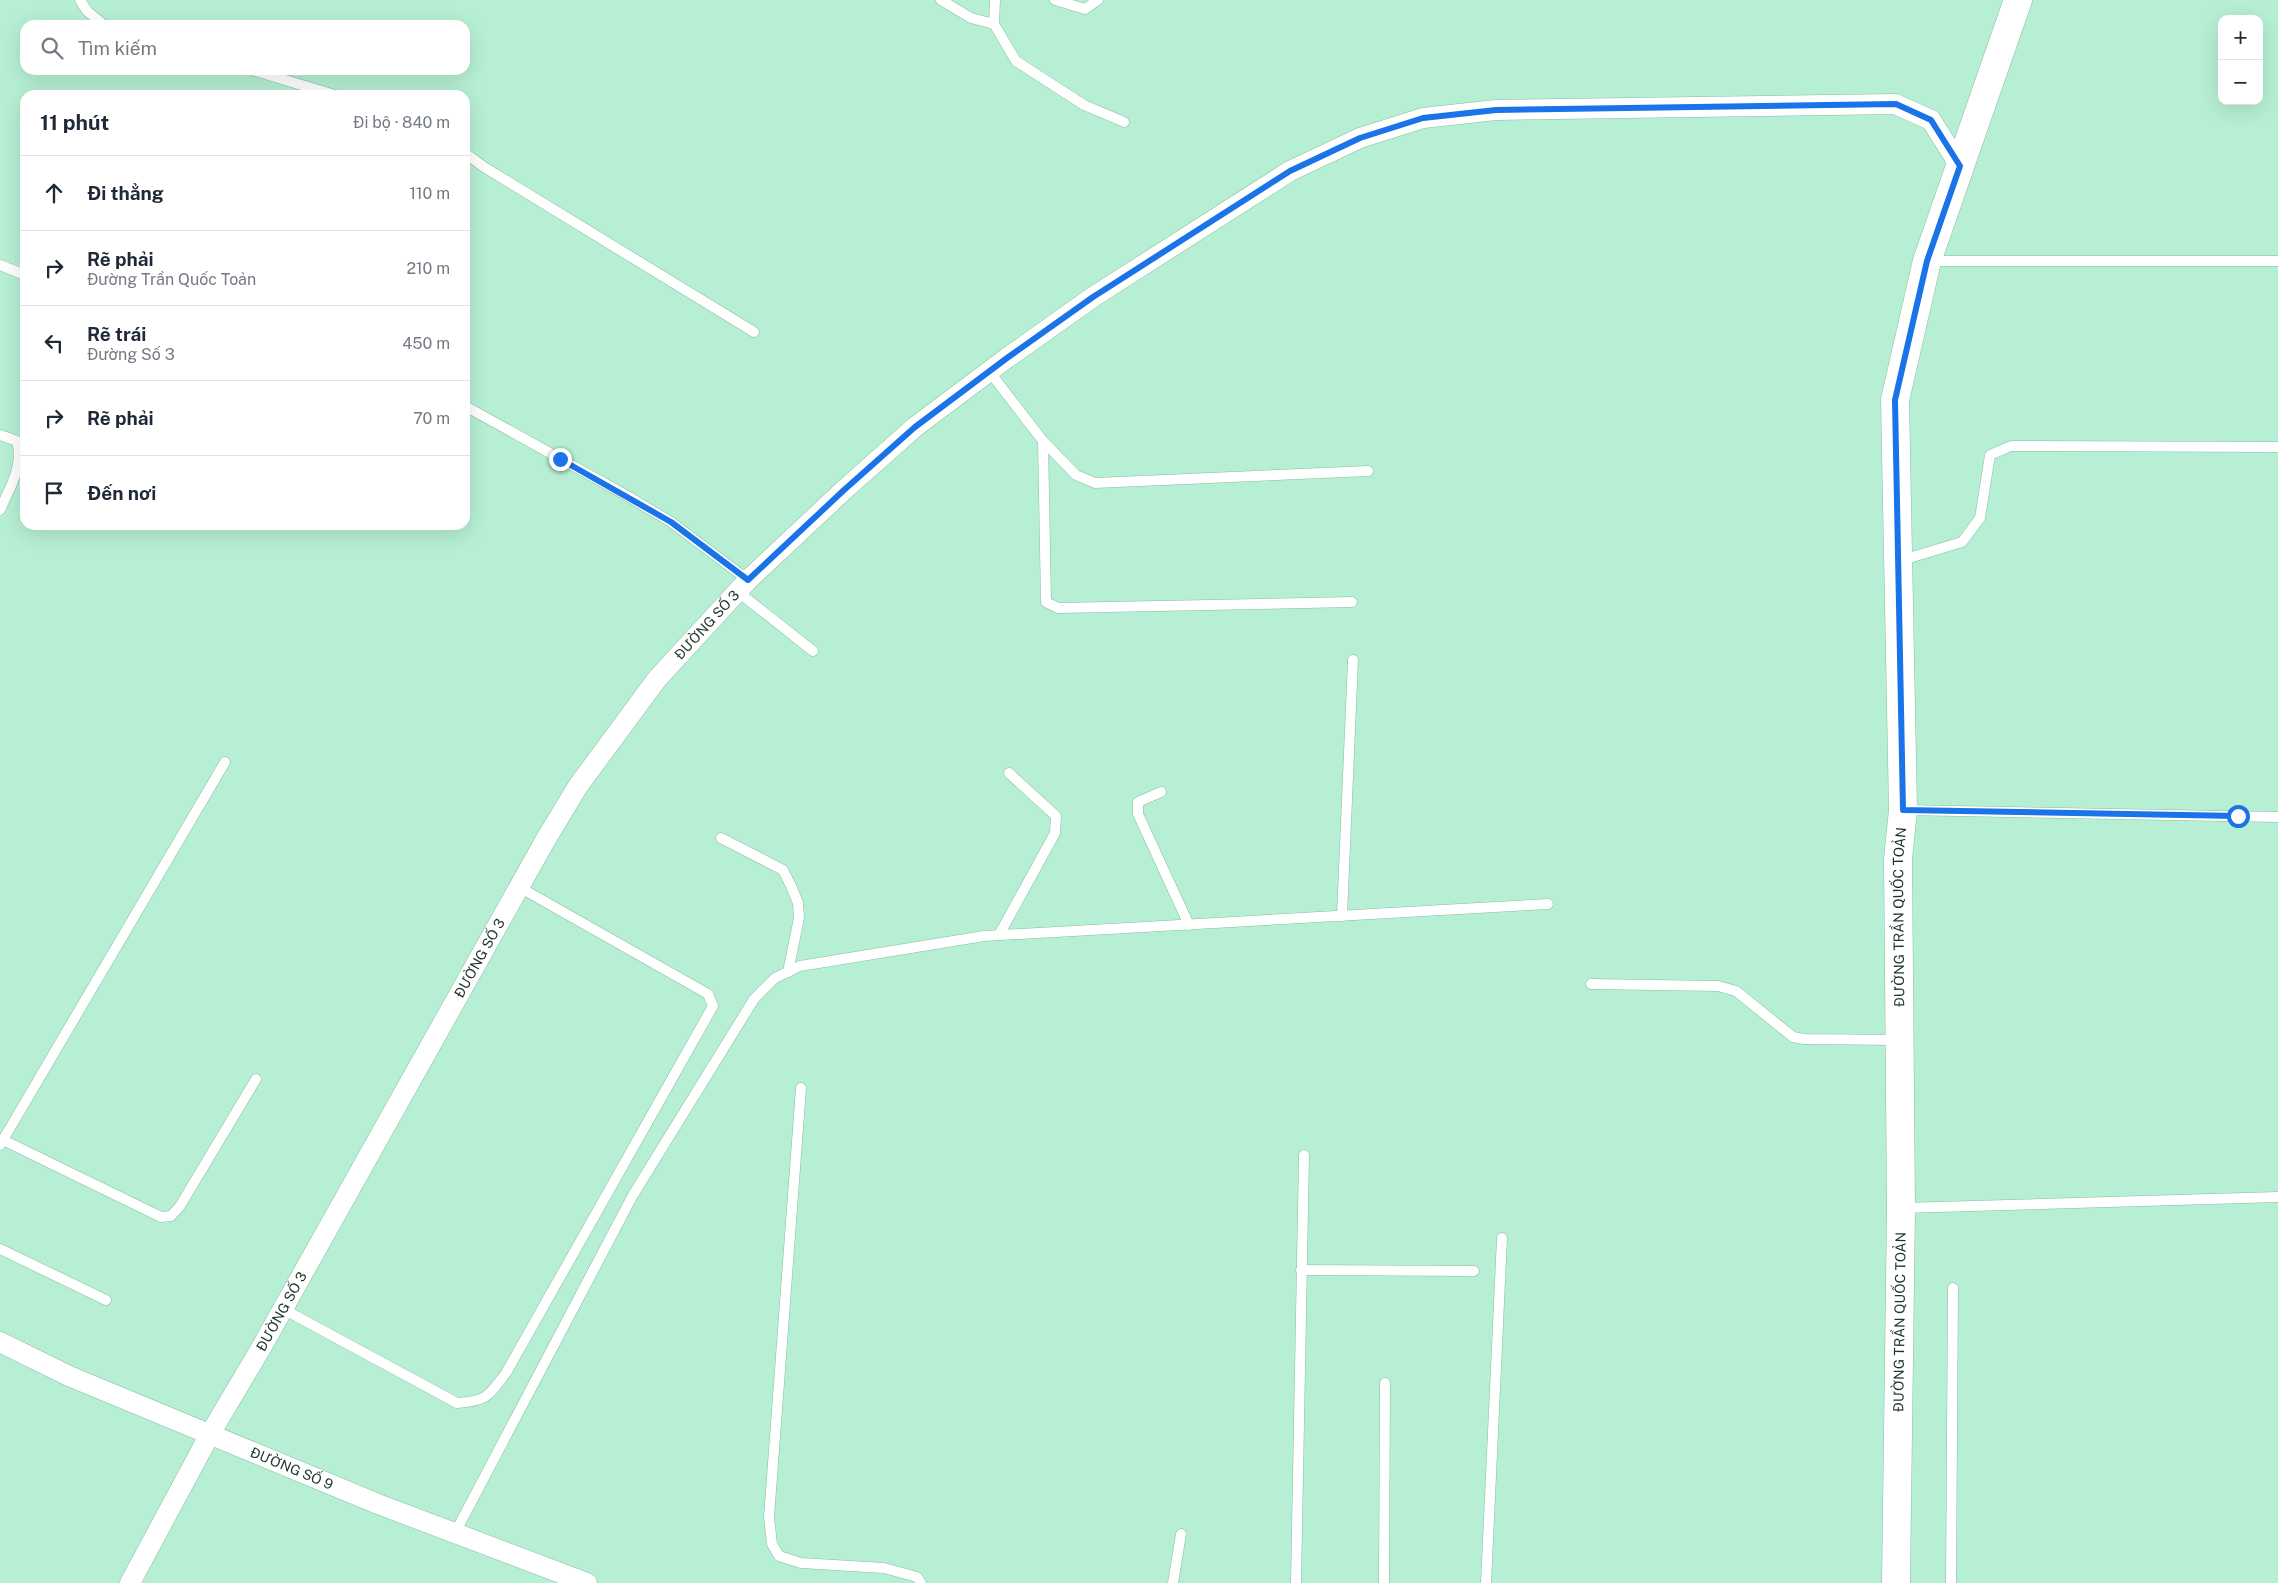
<!DOCTYPE html>
<html lang="vi">
<head>
<meta charset="utf-8">
<style>
	body { margin:0; font-family:"Public Sans",sans-serif; background:#f2f2f3; color:#1f2937 }
	.controls { position:absolute; right:15px; top:15px; display:grid; overflow:hidden; border-radius:10px; box-shadow:0 5px 20px #0002 }
	.controls button { width:45px; height:45px; display:grid; place-items:center; padding:0; border:0; border-bottom:1px solid #e0e1e3; background:#fff; color:#1f2937; font:25px sans-serif }
	.stop { position:absolute; width:15px; height:15px; margin:-11px; border:4px solid #1a73e8; border-radius:50%; background:#fff }
	.stop.end { background:#1a73e8; border-color:#fff; box-shadow:0 1px 5px #0008 }
	.list { margin:0; padding:0; list-style:none }
	h2 { display:flex; justify-content:space-between; align-items:center; height:65px; margin:0; padding:0 20px; font-size:21px }
	h2 small { font-size:16px; font-weight:400; color:#747a83 }
	.list li { display:grid; grid-template-columns:32px 1fr auto; gap:15px; align-items:center; box-sizing:border-box; height:75px; padding:0 20px; border-top:1px solid #e0e1e3 }
	.list b { display:block; font-size:19px; white-space:nowrap }
	.list p { margin:0; font-size:16px; white-space:nowrap; color:#747a83 }
	.list em { font-size:16px; font-style:normal; color:#747a83 }
	.icon { flex:none; width:28px; height:28px; fill:none; stroke:currentColor; stroke-width:2; stroke-linecap:round; stroke-linejoin:round }
	.map { position:relative; flex:none; width:2278px; height:1583px; overflow:hidden }
	.search { position:absolute; background:#fff; box-shadow:0 5px 20px #0002; left:20px; top:20px; width:450px; height:55px; display:flex; align-items:center; gap:12px; box-sizing:border-box; padding:0 18px; border-radius:15px; color:#747a83; font-size:19px }
	.panel { position:absolute; background:#fff; box-shadow:0 5px 20px #0002; left:20px; top:90px; width:450px; height:440px; border-radius:15px }
	.map>svg:first-child { display:block }
</style>
</head>
<body>
<div class="map">
<svg width="2278" height="1583" viewBox="0 0 2278 1583">
	<rect width="100%" height="100%" fill="#b6efd4"/>
	<g fill="none" stroke-linecap="round" stroke-linejoin="round">
		<defs>
			<g id="lane">
				<path d="M80,0L87,11L104,25"/>
				<path d="M941,0L971,18L994,24"/>
				<path d="M995,0L994,24L1016,61L1084,105L1124,122"/>
				<path d="M1055,0L1085,9L1098,0"/>
				<path d="M252,70L335,95"/>
				<path d="M465,153L484,167L754,332"/>
				<path d="M1929,261H2278"/>
				<path d="M0,265L25,275"/>
				<path d="M989,371L1043,441L1076,475L1095,483L1368,471"/>
				<path d="M465,406L624,494L671,522L748,580"/>
				<path d="M0,435L17,441C24,466 10,487 0,510"/>
				<path d="M1043,441L1046,602L1058,608L1352,602"/>
				<path d="M1899,561L1962,542L1980,518L1990,455L2011,446L2278,447"/>
				<path d="M737,591L813,651"/>
				<path d="M1161,792L1138,802V814L1189,925"/>
				<path d="M1904,810L2278,817"/>
				<path d="M721,838L783,870L791,886L798,903L799,918L788,972"/>
				<path d="M1342,916L1353,660"/>
				<path d="M999,935L1055,833L1056,816L1009,773"/>
				<path d="M1591,984L1718,986L1736,991L1793,1037L1804,1039L1898,1040"/>
				<path d="M801,1088L769,1517L772,1544L779,1556L801,1563L884,1568L917,1577L921,1583"/>
				<path d="M3,1140L161,1217L171,1216L180,1206L256,1079"/>
				<path d="M0,1145L225,762"/>
				<path d="M1902,1208L2278,1197"/>
				<path d="M0,1249L106,1300"/>
				<path d="M1301,1270L1474,1271"/>
				<path d="M283,1309L457,1403C488,1401 488,1396 506,1373L713,1006L708,994L519,887"/>
				<path d="M455,1533L633,1195L754,999L775,978L800,966L984,936L1548,904"/>
				<path d="M1173,1583L1181,1534"/>
				<path d="M1296,1583L1304,1155"/>
				<path d="M1384,1583L1385,1383"/>
				<path d="M1486,1583L1502,1238"/>
				<path d="M1951,1583L1953,1288"/>
			</g>
			<g id="street">
				<path id="s1" d="M0,1342L69,1376L378,1504L587,1583"/>
				<path id="s2" d="M130,1583L210,1434L261,1348L546,839L578,786L657,679L748,580L844,490L915,427L1007,358L1093,297L1290,171L1360,138L1423,118L1496,110L1895,104L1931,120L1960,166"/>
			</g>
			<g id="secondary">
				<path id="s3" d="M1896,1583L1901,1208L1898,859L1903,810L1895,400L1927,261L2018,0"/>
			</g>
		</defs>
		<!-- lane casing -->
		<use href="#lane" stroke="#86bea4" stroke-width="11"/>
		<!-- street casing -->
		<use href="#street" stroke="#86bea4" stroke-width="21"/>
		<!-- secondary casing -->
		<use href="#secondary" stroke="#86bea4" stroke-width="29"/>
		<!-- lane -->
		<use href="#lane" stroke="#fff" stroke-width="10"/>
		<!-- street -->
		<use href="#street" stroke="#fff" stroke-width="20"/>
		<!-- secondary -->
		<use href="#secondary" stroke="#fff" stroke-width="28"/>
	</g>
	<g fill="none" stroke-linecap="round" stroke-linejoin="round">
		<!-- route -->
		<path stroke="#1a73e8" stroke-width="6" d="M560,459L671,522L748,580L844,490L915,427L1007,358L1093,297L1290,171L1360,138L1423,118L1496,110L1896,104L1931,120L1960,166L1927,261L1895,400L1903,810L2238,816"/>
	</g>
	<g text-anchor="middle" stroke-width="5" stroke-linejoin="round" paint-order="stroke">
		<!-- street labels -->
		<g font-size="14" fill="#1f352b" stroke="#c3fce1">
			<text dy="5" stroke="none"><textPath href="#s2" startOffset="1121">ĐƯỜNG SỐ 3</textPath></text>
			<text dy="5" stroke="none"><textPath href="#s3" startOffset="666">ĐƯỜNG TRẦN QUỐC TOẢN</textPath></text>
			<text dy="5" stroke="none"><textPath href="#s2" startOffset="716">ĐƯỜNG SỐ 3</textPath></text>
			<text dy="5" stroke="none"><textPath href="#s2" startOffset="311">ĐƯỜNG SỐ 3</textPath></text>
			<text dy="5" stroke="none"><textPath href="#s3" startOffset="261">ĐƯỜNG TRẦN QUỐC TOẢN</textPath></text>
			<text dy="5" stroke="none"><textPath href="#s1" startOffset="318">ĐƯỜNG SỐ 9</textPath></text>
		</g>
	</g>
</svg>
<div class="controls">
<button>+</button>
<button>−</button>
</div>
<div class="stop" style="left:2238px;top:816px"></div>
<div class="stop end" style="left:560px;top:459px"></div>
<div class="search"><svg class="icon" aria-label="search" viewBox="0 0 24 24"><circle cx="10" cy="10" r="6"/><path d="M15 15l6 6"/></svg>Tìm kiếm</div>
<section class="panel">
<h2>11 phút<small>Đi bộ · 840 m</small></h2>
<ul class="list">
<li><svg class="icon" aria-label="ahead" viewBox="0 0 24 24"><path d="M12 20V5M6 11l6-6 6 6"/></svg><div><b>Đi thẳng</b></div><em>110 m</em></li>
<li><svg class="icon" aria-label="right" viewBox="0 0 24 24"><path d="M7 20v-9h11M14 6l5 5-5 5"/></svg><div><b>Rẽ phải</b><p>Đường Trần Quốc Toản</p></div><em>210 m</em></li>
<li><svg class="icon" aria-label="left" viewBox="0 0 24 24"><path d="M17 20v-9H6M10 6l-5 5 5 5"/></svg><div><b>Rẽ trái</b><p>Đường Số 3</p></div><em>450 m</em></li>
<li><svg class="icon" aria-label="right" viewBox="0 0 24 24"><path d="M7 20v-9h11M14 6l5 5-5 5"/></svg><div><b>Rẽ phải</b></div><em>70 m</em></li>
<li><svg class="icon" aria-label="arrive" viewBox="0 0 24 24"><path d="M6 21V4h12l-3 4 3 4H6"/></svg><div><b>Đến nơi</b></div></li>
</ul>
</section>
</div>
</body>
</html>
